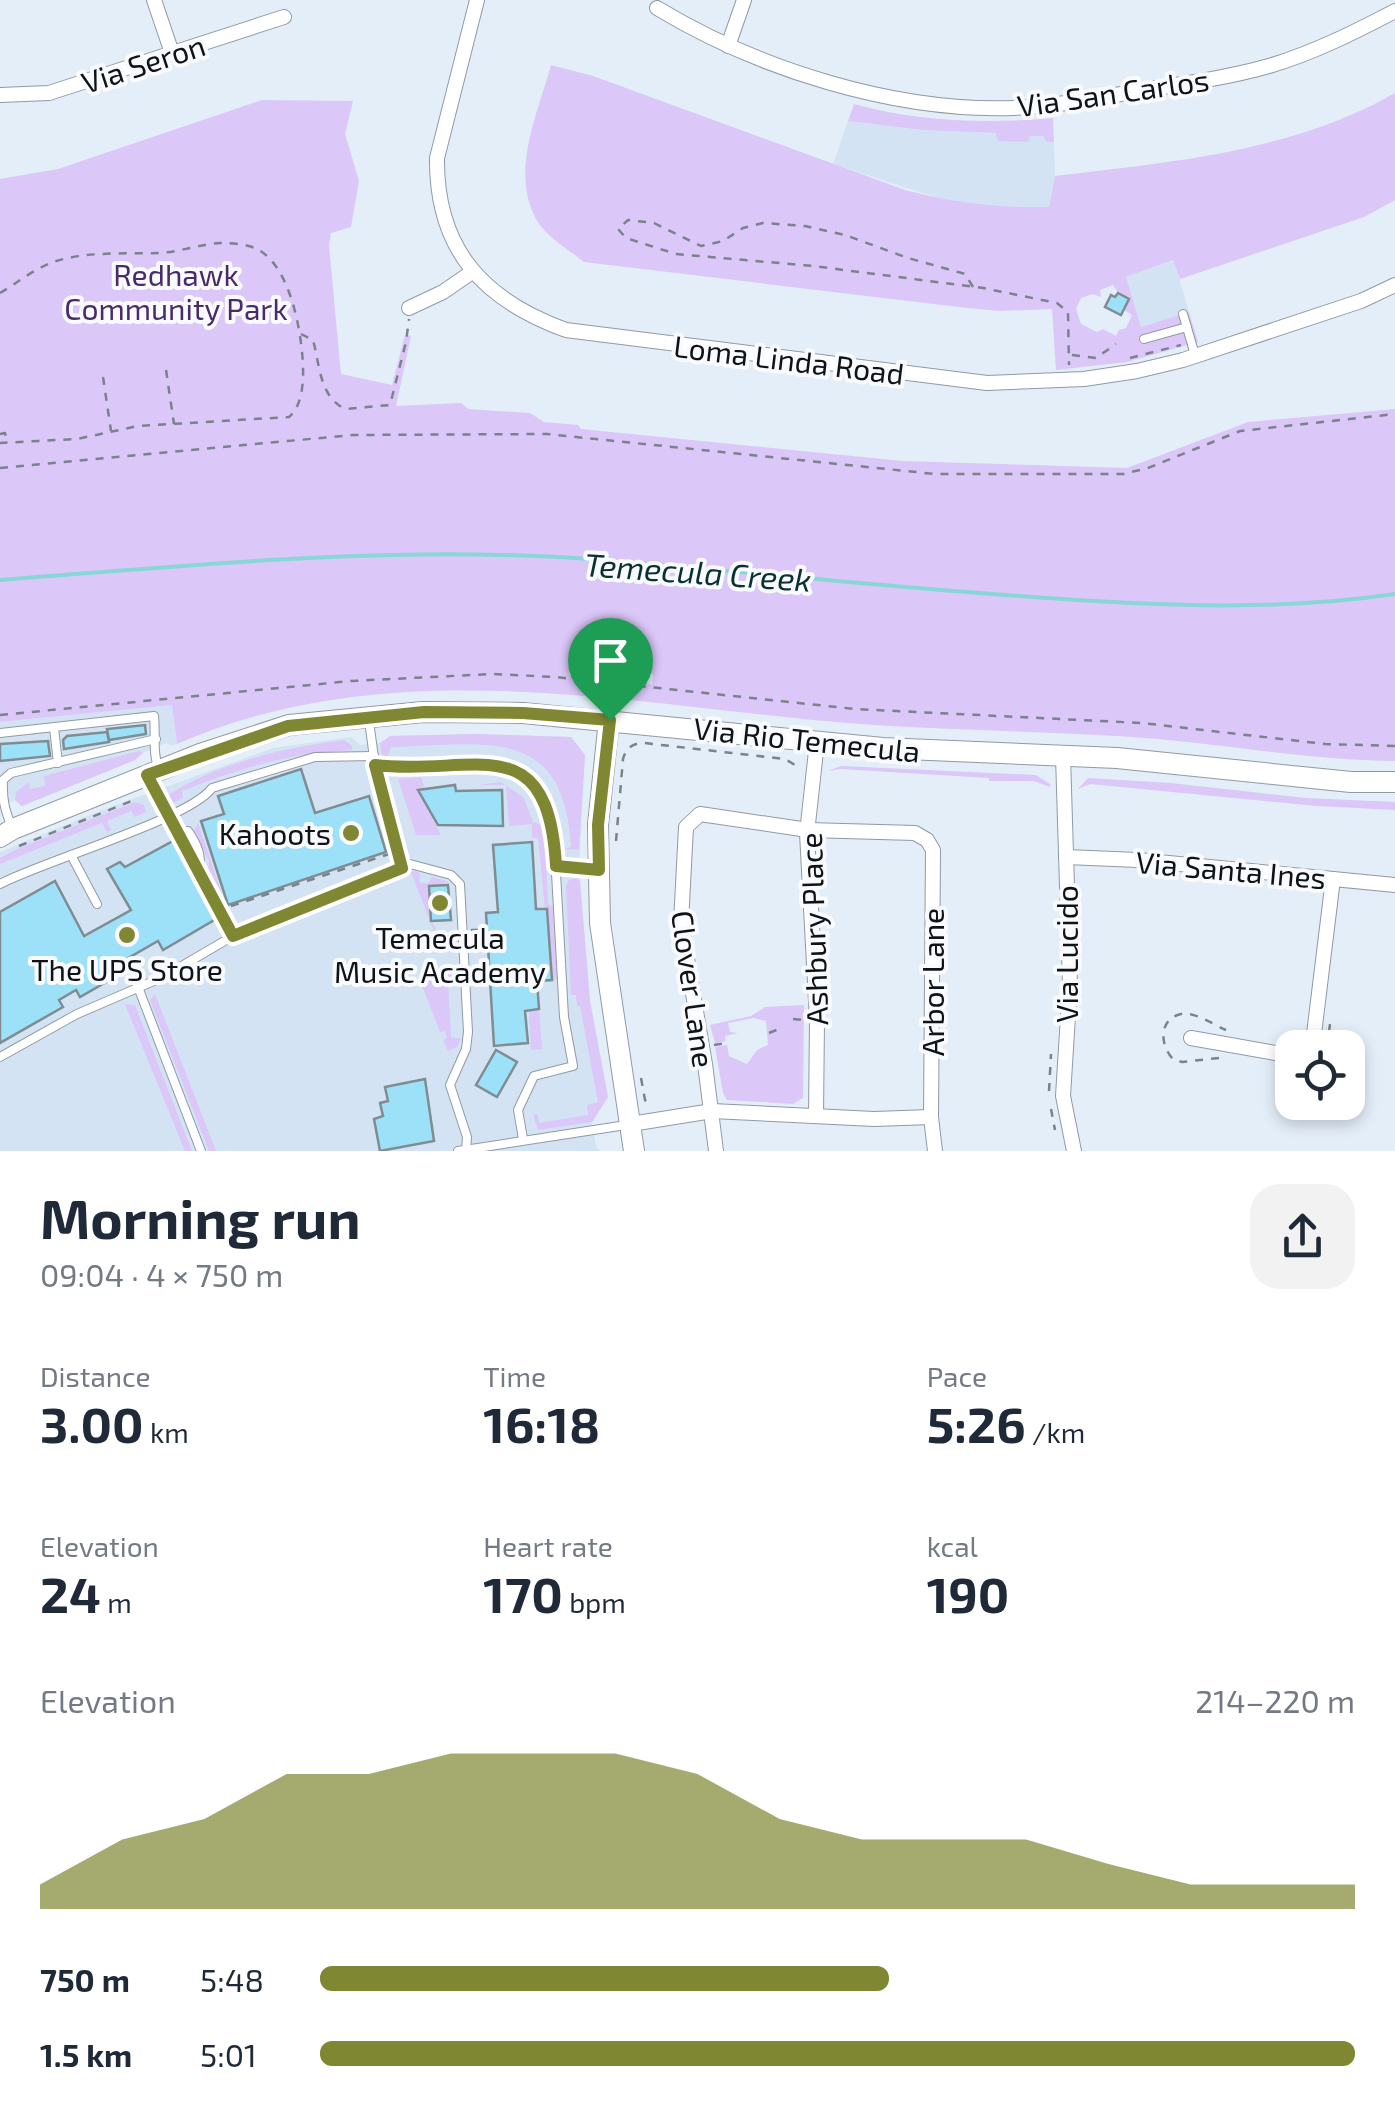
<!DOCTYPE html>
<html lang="en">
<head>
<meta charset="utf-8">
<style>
	body { margin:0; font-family:"Exo 2",sans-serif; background:#f2f2f3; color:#1f2937; height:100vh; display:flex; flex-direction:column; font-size:38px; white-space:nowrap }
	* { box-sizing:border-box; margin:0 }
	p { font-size:32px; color:#747a83 }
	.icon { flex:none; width:55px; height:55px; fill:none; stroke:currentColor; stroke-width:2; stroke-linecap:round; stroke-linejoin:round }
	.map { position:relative; height:1151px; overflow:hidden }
	.sheet { display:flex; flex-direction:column; background:#fff; flex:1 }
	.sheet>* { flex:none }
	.fabs { position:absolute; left:1275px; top:1030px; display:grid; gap:20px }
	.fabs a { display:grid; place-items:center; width:90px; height:90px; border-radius:20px; background:#fff; box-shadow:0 5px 15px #0003; font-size:50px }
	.pin { position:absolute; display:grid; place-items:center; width:85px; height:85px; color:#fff; margin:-102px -42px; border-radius:50% 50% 50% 0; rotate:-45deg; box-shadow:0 0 10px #0007 }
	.pin .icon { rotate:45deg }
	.round { display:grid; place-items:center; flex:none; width:105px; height:105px; border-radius:30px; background:#f2f2f3 }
	.overview { display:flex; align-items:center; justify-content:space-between; height:170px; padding:0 40px }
	h1 { font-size:55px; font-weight:700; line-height:75px }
	.stats { display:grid; grid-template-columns:repeat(3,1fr); gap:15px; height:170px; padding:10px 40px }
	.stats div { display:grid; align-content:center }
	.stats b { font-size:50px; font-weight:700 }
	.stats small { font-size:28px; font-weight:400 }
	.stats p { font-size:28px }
	.chart { height:280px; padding:20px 40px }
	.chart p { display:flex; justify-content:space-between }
	.chart svg { width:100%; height:180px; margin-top:10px; fill:#7f8733; opacity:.7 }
	ul { padding:0 40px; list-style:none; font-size:32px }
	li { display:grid; grid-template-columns:160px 120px 1fr; align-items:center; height:75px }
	li i { height:25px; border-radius:12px; background:#7f8733 }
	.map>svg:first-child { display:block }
	.built { fill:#d3e3f4 }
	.green { fill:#dbc7f8; fill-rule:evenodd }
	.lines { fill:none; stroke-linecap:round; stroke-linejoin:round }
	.stream { stroke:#89d6d6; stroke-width:4 }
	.building { fill:#9de1f9; stroke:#7f8d92; stroke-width:2.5 }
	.lane-casing { stroke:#909aa4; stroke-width:10 }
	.street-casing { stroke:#909aa4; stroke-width:16 }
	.secondary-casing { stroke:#909aa4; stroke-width:22 }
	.path { stroke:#7b8289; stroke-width:2.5; stroke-dasharray:8 8; stroke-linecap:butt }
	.lane { stroke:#fff; stroke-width:8 }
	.street { stroke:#fff; stroke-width:14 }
	.secondary { stroke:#fff; stroke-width:20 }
	.route-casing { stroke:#fff; stroke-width:20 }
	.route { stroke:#7f8733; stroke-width:12 }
	.poi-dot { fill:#7f8733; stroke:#f8fafd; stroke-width:4 }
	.labels { text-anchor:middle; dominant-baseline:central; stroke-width:8; stroke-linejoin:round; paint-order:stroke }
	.street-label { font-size:30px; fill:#0f1316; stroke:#f8fafd }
	.park-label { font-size:30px; fill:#492b69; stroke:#f8fafd }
	.poi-label { font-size:30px; fill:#0f1316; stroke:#f8fafd }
	.water-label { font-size:32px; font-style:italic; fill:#0a3131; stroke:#f8fafd }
</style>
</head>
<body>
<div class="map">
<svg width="1395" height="1151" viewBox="0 0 1395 1151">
	<rect width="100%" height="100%" fill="#e4eef9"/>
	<g class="built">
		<path d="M 848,121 L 922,130 L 996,133 L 1014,141 L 1027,142 L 1030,136 L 1045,135 L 1046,142 L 1054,142 L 1055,176 L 1049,207 L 1008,208 L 947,201 L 833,164 Z"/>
		<path d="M 1174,260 L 1189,312 L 1141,327 L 1126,277 Z"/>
		<path d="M 172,705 L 177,744 L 171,746 L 167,743 L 138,755 L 135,760 L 22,806 L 15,800 L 0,807 L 0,722 Z"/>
		<path d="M 475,734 L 571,737 L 585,755 L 579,868 L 590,1001 L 608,1097 L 592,1123 L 596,1147 L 601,1151 L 0,1151 L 0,852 L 105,809 L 273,748 L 351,737 L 360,745 L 384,742 L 390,736 Z"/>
	</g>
	<g class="green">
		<path d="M 551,65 L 593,76 L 905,190 C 953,203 999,208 1049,207 L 1055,176 C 1171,162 1292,152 1395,93 L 1395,200 L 1364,217 L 1180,279 L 1173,260 L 1126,277 L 1141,327 L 1189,312 L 1198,342 L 1127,362 L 1056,370 L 1052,309 L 1000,311 L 967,308 L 584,262 C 569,250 545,236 536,219 C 510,171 538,113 551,65 ZM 1113,285 L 1119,294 L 1129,299 L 1124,310 L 1132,315 L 1126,328 L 1119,330 L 1116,336 L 1103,329 L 1097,332 L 1081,324 L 1076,309 L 1081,298 L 1093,294 L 1101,297 L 1100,290 Z"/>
		<path d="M 262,100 L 353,101 L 345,134 L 359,181 L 351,227 L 331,233 L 329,245 L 341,374 L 392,385 L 405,335 L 411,336 L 396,406 L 461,403 L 468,409 L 530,413 L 544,422 L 578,425 L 581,429 L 903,461 L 1127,468 L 1248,422 L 1395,409 L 1395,761 C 1301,760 1209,741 1116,736 C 1015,730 914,730 813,720 C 600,699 381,655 177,744 L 172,705 L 0,722 L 0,179 L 58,169 ZM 572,659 L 649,669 L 653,676 L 652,684 L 569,675 Z"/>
		<path d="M 854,104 C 918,122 986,124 1053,118 L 1054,142 L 1046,142 L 1044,136 L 1030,136 L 1028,142 L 998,141 L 996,133 L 922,130 L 848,121 Z"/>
		<path d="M 475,734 L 571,737 L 585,755 L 579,850 L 564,849 L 571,847 C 564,723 485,745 391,747 L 387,758 L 382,756 L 380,743 L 390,736 Z"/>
		<path d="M 344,740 L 352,746 L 352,750 C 290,753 239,768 182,791 L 183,798 L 171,804 L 168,795 C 218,763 283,748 344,740 Z"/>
		<path d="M 139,751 L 143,753 L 135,760 L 22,806 L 15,800 L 16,792 L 29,782 L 30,789 L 45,786 L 44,776 Z"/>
		<path d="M 841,766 L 1036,775 L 1050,784 L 1050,787 L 1034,781 L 989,781 L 989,778 L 840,769 L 828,771 Z"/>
		<path d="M 421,777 L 425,789 L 418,791 L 441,835 L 416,835 L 398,779 Z"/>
		<path d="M 1088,778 L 1171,783 L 1306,798 L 1395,802 L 1395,810 L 1316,806 L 1090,784 L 1078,789 Z"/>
		<path d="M 501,782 L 524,798 L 533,822 L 544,826 L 548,904 L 553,907 L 557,979 L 552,980 L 538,838 L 532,838 L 532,824 L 509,826 L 506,785 L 478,785 Z"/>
		<path d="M 135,802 L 144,805 L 146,812 L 135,817 L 131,811 L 107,821 L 111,830 L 107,832 L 102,823 L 0,864 L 0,858 L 17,849 Z"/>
		<path d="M 198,823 L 224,900 L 217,904 L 207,880 L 209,861 L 194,831 Z"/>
		<path d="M 415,871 L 420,873 L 419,882 L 428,884 L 432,877 L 449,882 L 429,887 L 431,921 L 437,931 L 434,931 L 412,875 L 411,872 Z"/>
		<path d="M 575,878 L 580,881 L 590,1001 L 608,1097 L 592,1122 L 538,1130 L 533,1114 L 538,1115 L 539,1123 L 588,1115 L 587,1105 L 598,1102 L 580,1006 L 577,1006 L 576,995 L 571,995 L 566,886 L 569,880 Z"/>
		<path d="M 436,967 L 457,974 L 456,980 L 448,981 L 451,1037 L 461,1039 L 457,1047 L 448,1051 L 443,1040 L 447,1038 L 445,1031 L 440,1032 L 422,986 Z"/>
		<path d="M 155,994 L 216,1151 L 209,1151 L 152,1005 L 150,1000 Z"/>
		<path d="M 125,1004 L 135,1005 L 192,1151 L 185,1151 Z"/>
		<path d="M 804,1005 L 803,1098 L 793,1104 L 727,1100 L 723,1093 L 715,1047 L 727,1045 L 729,1056 L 747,1064 L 757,1050 L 768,1045 L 766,1021 L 754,1018 L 728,1023 L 730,1032 L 738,1033 L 725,1036 L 726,1041 L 715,1043 L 710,1025 L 751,1016 L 765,1007 Z"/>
		<path d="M 539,1009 L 542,1049 L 531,1050 L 529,1010 Z"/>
	</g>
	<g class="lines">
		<path class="stream" d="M 0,580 C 195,565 393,545 589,559 C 742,571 895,588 1048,598 C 1165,606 1278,611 1395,594"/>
	</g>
	<g class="building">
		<path d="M 1118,293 L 1129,299 L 1121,315 L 1105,307 L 1111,295 L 1115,297 Z"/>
		<path d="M 145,725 L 146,734 L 109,740 L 107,729 Z"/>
		<path d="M 107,732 L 109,742 L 64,749 L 63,740 L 67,736 Z"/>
		<path d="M 48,741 L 50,756 L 0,761 L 0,744 Z"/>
		<path d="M 301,769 L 315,813 L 369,796 L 386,852 L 228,905 L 201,821 L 224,814 L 218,796 Z"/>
		<path d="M 455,785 L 456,791 L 502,790 L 503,826 L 438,825 L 418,790 Z"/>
		<path d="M 173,841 L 216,919 L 163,950 L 158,941 L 104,972 L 108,981 L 80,997 L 76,990 L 59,1000 L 63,1007 L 0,1043 L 0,912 L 55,881 L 84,936 L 131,910 L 107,869 L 120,862 L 125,867 Z"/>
		<path d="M 532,842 L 536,909 L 547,909 L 552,980 L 537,981 L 539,1009 L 525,1011 L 528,1043 L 494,1046 L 486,913 L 498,912 L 493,845 Z"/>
		<path d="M 448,885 L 451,920 L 431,921 L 429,886 Z"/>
		<path d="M 496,1050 L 517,1062 L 497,1097 L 476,1085 Z"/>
		<path d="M 425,1079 L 434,1141 L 380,1151 L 374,1119 L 383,1116 L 380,1103 L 388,1101 L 385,1087 Z"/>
	</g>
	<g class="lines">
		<defs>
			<g id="lane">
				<path d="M 1183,314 L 1195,355"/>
				<path d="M 1144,339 L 1187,327"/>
				<path d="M 369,721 L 375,765 L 402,868"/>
				<path d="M 54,728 L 58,763"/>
				<path d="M 0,733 L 154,716 C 156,736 152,751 159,770"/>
				<path d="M 375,765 L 494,765 L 515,770 L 536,784 L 548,805 L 554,837 L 564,1017 L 573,1066 L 534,1076 L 518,1110 L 523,1139"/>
				<path d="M 149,779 L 233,936"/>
				<path d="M 13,829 C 5,812 2,799 3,780 L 11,773 L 156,739"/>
				<path d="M 179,833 L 188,831 C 198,846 202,855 199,873"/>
				<path d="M 71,855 L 97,904"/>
				<path d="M 556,866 L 597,870"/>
				<path d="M 0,884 C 43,861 190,819 212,788 L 315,757 L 374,756"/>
				<path d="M 138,987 L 201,1151"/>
				<path d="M 0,1057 L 77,1014 L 163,977 L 233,936 L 410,864 L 451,875 L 460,884 L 468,1032 L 466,1049 L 450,1085 L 467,1137 L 466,1151"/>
				<path d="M 458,1151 L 626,1125"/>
			</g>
			<g id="street">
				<path d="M 154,0 L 172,53"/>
				<path d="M 477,0 L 437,158 C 436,249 483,300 566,330 L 987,383 L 1084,379 L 1137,371 L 1183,360 L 1361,301 L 1395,285"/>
				<path d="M 657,8 C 758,69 894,112 1013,108 C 1059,106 1104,97 1149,89 C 1189,83 1230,77 1269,66 C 1313,53 1355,32 1395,11"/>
				<path d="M 728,46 L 744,0"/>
				<path d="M 0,95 L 49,93 L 284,17"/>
				<path d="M 409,308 L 443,292 L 472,272"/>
				<path d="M 1063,756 L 1070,984 L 1063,1096 L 1074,1151"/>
				<path d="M 1066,857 L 1138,860 L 1395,885"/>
				<path d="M 1191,1038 L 1281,1054 L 1292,1053"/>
				<path d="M 1304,1048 L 1314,1034 L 1333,879"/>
				<path d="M 816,1116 L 817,1020 L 807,833 L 817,742"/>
				<path d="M 631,1124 L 712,1111 L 874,1119 L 931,1117"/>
				<path d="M 716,1151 L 705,1064 L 681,923 L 686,827 L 700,814 L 808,830 L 915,833 L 927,840 L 933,850 L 931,1117 L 935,1151"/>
			</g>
			<g id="secondary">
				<path d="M 609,720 L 598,825 L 600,923 L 634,1151"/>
				<path d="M 0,837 L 13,829 L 200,754 L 289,725 L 423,712 L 523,713 L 883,748 L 1117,758 L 1351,782 L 1395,782"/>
			</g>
		</defs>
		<use href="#lane" class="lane-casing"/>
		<use href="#street" class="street-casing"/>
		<use href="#secondary" class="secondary-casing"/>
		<g class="path">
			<path d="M 973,287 L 965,274 L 908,258 L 845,235 L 805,226 L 763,223 L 743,228 L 723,241 L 701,246 L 654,223 L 628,220 L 618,229 L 626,238 L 676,254 L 813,266 L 983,288 L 1057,303 L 1068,312 L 1069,365"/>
			<path d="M 0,293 C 17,283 34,269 53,262 C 86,251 125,254 159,253 C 180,252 200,244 220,243 C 232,243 247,244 257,249 C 288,265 299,321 302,352 C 304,371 305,404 289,417 L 138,426 L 77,439 L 0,443"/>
			<path d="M 301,334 L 313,340 C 320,365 319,396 345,409 L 390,405 L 406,342 L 409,319"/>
			<path d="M 1072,355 L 1096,358 L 1116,344"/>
			<path d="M 1130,358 L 1181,345"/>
			<path d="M 166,370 L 174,424"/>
			<path d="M 103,377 L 111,431"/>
			<path d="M 0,434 L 5,433 L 7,442"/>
			<path d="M 0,468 L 352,435 L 547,434 L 935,474 L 1123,474 L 1148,468 L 1240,431 L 1395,414"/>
			<path d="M 0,715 L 351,681 L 492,674 L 555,677 L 855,709 L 1142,723 L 1325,744 L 1395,746"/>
			<path d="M 616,841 L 623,759 C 626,748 633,743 644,743 L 785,759 L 800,768"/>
			<path d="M 19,846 L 134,800"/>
			<path d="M 231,906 L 389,854"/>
			<path d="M 471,930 L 485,930"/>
			<path d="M 793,1019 L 804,1020"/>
			<path d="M 769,1033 L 779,1029"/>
			<path d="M 1283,1039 L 1298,1033"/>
			<path d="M 714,1045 L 726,1043"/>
			<path d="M 1327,1048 L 1330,1024"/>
			<path d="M 1219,1058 L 1182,1062 L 1173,1059 C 1160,1046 1158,1019 1181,1014 C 1194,1011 1214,1025 1226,1030"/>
			<path d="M 1275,1068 L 1292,1072"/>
			<path d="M 641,1078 L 645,1100 L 650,1107"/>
			<path d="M 1049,1091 L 1051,1054"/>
			<path d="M 1051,1109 L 1055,1130"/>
		</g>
		<use href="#lane" class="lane"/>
		<use href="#street" class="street"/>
		<use href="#secondary" class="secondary"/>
	</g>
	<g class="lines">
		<defs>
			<path id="route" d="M 424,712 L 523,713 L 610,720 L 598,825 L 599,870 L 556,866 C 548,723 473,777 375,765 L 402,868 L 233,936 L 147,775 L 288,726 Z"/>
		</defs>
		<use href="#route" class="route-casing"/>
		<use href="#route" class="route"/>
	</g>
	<g class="poi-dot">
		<circle cx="351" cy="833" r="10"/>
		<circle cx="440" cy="903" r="10"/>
		<circle cx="127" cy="935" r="10"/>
	</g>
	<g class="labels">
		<g class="street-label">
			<text transform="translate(143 63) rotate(-18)">Via Seron</text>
			<text transform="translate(1113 92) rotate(-8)">Via San Carlos</text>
			<text transform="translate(789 359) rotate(7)">Loma Linda Road</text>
			<text transform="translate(807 739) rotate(6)">Via Rio Temecula</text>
			<text transform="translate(1231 869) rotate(5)">Via Santa Ines</text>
			<text transform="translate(813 929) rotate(-92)">Ashbury Place</text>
			<text transform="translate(1066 954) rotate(-90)">Via Lucido</text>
			<text transform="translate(932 982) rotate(-90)">Arbor Lane</text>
			<text transform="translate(694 989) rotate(82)">Clover Lane</text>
		</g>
		<g class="park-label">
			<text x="176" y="274">Redhawk<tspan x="176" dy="34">Community Park</tspan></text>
		</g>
		<g class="poi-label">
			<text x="331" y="833" text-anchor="end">Kahoots</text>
			<text x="440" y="937">Temecula<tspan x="440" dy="34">Music Academy</tspan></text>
			<text x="127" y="969">The UPS Store</text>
		</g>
		<g class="water-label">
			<text transform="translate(698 571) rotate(4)">Temecula Creek</text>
		</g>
	</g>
</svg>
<div class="fabs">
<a><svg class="icon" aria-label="locate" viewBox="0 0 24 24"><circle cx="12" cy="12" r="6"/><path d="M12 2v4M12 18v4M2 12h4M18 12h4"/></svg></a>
</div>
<div class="pin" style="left:610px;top:720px;background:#1e9e55"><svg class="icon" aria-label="arrive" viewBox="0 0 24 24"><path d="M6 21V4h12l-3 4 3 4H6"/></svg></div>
</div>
<section class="sheet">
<div class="overview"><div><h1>Morning run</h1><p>09:04 · 4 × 750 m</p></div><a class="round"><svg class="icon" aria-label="share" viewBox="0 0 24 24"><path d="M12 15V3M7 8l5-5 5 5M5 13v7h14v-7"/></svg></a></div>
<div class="stats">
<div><p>Distance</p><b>3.00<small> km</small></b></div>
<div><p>Time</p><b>16:18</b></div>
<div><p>Pace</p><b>5:26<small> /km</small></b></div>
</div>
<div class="stats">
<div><p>Elevation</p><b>24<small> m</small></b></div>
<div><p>Heart rate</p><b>170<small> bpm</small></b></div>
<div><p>kcal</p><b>190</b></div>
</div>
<div class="chart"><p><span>Elevation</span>214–220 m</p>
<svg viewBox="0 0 160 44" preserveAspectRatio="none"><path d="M0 44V38L10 27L20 22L30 11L40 11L50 6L60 6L70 6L80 11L90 22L100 27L110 27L120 27L130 33L140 38L150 38L160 38V44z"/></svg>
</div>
<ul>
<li><b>750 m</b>5:48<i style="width:55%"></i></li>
<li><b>1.5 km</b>5:01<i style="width:100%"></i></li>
</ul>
</section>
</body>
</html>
